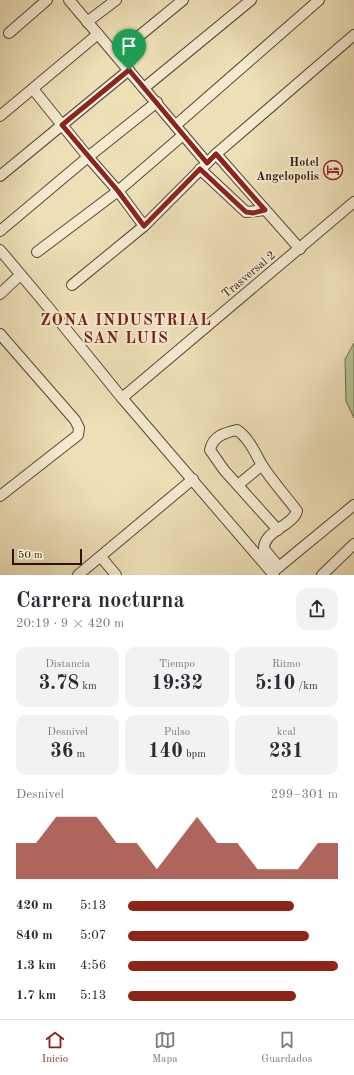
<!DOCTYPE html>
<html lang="es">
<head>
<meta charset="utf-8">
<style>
	body { margin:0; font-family:"Old Standard TT",serif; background:#f2f2f3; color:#2b2b33; height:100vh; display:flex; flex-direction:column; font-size:15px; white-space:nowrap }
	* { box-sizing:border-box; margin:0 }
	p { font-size:13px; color:#7c7c81 }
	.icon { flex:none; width:22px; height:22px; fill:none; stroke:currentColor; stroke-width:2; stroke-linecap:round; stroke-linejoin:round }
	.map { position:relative; height:575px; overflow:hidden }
	.sheet { display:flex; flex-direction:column; background:#fff; flex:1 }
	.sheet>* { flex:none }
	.scale { position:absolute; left:12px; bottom:10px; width:70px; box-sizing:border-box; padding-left:4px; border:2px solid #2c1408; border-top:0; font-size:11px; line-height:14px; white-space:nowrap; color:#2c1408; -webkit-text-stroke:3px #f3ead0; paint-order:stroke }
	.pin { position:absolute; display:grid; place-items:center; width:34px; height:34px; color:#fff; margin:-41px -17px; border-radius:50% 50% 50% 0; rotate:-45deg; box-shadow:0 0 4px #0007 }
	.pin .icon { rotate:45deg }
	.round { display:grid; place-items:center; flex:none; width:42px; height:42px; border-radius:12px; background:#f2f2f3 }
	.summary { display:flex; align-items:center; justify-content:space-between; height:68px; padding:0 16px }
	h1 { font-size:22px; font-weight:800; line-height:30px }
	.metrics { display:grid; grid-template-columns:repeat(3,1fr); gap:6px; height:68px; padding:4px 16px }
	.metrics div { display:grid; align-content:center; border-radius:10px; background:#f2f2f3; text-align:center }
	.metrics b { font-size:20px; font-weight:800 }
	.metrics small { font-size:11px; font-weight:400 }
	.metrics p { font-size:11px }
	.chart { height:112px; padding:8px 16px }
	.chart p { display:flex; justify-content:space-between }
	.chart svg { width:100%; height:72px; margin-top:4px; fill:#8f2418; opacity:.7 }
	ul { padding:0 16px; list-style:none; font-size:13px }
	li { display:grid; grid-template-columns:64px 48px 1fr; align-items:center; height:30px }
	li i { height:10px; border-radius:5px; background:#8f2418 }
	.tabs { display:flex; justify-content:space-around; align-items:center; height:56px; border-top:1px solid #e1e1e2; background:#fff; font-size:11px; color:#7c7c81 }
	.tabs a { display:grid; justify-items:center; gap:2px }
	.tabs .current { color:#8f2418 }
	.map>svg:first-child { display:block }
	.green { fill:#b5c290; stroke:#706b4c }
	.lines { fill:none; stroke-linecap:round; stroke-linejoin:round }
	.minor-casing { stroke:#5c4734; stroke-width:12 }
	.minor { stroke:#f3ead0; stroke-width:10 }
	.route-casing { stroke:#fff; stroke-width:8 }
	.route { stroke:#8f2418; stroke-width:5 }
	.labels { text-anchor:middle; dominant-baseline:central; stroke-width:4; stroke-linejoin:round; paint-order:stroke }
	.poi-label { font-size:12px; font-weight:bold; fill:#2c1408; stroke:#f3ead0; text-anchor:end }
	.street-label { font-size:12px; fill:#2c1408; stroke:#f3ead0 }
	.district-label { font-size:16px; font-weight:bold; letter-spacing:1px; fill:#7a1f14; stroke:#f3ead0 }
</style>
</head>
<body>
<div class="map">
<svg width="354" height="575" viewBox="0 0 354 575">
	<rect width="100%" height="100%" fill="#eddfb6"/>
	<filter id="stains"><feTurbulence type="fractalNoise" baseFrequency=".005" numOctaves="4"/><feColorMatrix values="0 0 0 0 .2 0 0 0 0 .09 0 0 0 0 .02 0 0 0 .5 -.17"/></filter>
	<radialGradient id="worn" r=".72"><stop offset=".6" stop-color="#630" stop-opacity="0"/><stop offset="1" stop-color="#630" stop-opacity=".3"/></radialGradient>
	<path class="green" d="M 354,343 L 354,418 L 346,401 L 345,359 Z"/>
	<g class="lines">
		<defs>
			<g id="minor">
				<path d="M 69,0 L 207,163"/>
				<path d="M 87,22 L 116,0"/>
				<path d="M 9,33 L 47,0"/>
				<path d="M 116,55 L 183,0"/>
				<path d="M 144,88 L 251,0"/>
				<path d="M 33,89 L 62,125 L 129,70"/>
				<path d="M 157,102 L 88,157 L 118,191 L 183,135"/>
				<path d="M 0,116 L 98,34"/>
				<path d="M 176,125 L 319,0"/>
				<path d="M 216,154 L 354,35"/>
				<path d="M 200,169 L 246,212 L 265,210"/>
				<path d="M 0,176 L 62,125 L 88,157 L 0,231"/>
				<path d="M 0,250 L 48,307 L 122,398 L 274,575"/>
				<path d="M 37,252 L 118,191 L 144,226"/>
				<path d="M 72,285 L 144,226 L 216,154 L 300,249"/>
				<path d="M 0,294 L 20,275"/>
				<path d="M 0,334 L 75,420 L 79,428 L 78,435 L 0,496"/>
				<path d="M 122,398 L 354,202"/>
				<path d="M 238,485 L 262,465"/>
				<path d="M 278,530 L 224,470 L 210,450 C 213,436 224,433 237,430 C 249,438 255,453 262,465 C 272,481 286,496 297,511 C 293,526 263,531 264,549 L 279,567"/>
				<path d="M 101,557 L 116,575"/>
				<path d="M 274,571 L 354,505"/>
				<path d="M 78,575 L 193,479"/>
				<path d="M 322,575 L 354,544"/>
			</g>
		</defs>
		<use href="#minor" class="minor-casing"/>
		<use href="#minor" class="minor"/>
	</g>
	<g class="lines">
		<defs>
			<path id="route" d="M 129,70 L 207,163 L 216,154 L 265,210 L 253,213 L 246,212 L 200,169 L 144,226 L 118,191 L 62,125 Z"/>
		</defs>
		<use href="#route" class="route-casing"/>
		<use href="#route" class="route"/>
	</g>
	<defs>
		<symbol id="hotel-ring" viewBox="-11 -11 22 22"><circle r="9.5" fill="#f3ead0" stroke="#8f2418" stroke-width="1.5"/><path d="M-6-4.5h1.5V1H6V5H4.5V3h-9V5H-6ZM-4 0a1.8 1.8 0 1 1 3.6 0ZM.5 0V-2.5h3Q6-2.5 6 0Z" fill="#8f2418"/></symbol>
	</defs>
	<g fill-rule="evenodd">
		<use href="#hotel-ring" x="322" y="159" width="22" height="22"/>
	</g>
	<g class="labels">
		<g class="poi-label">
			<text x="319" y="163">Hotel<tspan x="319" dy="14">Angelopolis</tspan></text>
		</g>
		<g class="street-label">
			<text transform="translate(249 275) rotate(-40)">Trasversal 2</text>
		</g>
		<g class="district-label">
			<text x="126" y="321">ZONA INDUSTRIAL<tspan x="126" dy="18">SAN LUIS</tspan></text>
		</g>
	</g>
	<rect width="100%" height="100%" filter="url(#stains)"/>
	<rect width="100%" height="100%" fill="url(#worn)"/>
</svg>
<div class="scale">50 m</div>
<div class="pin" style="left:129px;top:70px;background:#1e9e55"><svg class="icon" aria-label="arrive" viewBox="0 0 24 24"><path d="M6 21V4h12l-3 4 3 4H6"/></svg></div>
</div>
<section class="sheet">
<div class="summary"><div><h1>Carrera nocturna</h1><p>20:19 · 9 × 420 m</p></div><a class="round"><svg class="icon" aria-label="share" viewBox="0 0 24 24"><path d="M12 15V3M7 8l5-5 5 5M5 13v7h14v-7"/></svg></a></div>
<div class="metrics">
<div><p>Distancia</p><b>3.78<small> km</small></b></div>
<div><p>Tiempo</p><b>19:32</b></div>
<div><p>Ritmo</p><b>5:10<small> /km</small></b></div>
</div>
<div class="metrics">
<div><p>Desnivel</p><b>36<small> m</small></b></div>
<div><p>Pulso</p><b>140<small> bpm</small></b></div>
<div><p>kcal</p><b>231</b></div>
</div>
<div class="chart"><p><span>Desnivel</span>299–301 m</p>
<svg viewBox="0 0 160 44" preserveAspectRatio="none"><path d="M0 44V22L10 22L20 6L30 6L40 6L50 22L60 22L70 38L80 22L90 6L100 22L110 22L120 38L130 38L140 38L150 22L160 22V44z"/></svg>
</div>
<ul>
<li><b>420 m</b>5:13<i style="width:79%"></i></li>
<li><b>840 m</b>5:07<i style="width:86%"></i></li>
<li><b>1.3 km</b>4:56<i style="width:100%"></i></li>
<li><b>1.7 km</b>5:13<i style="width:80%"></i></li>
</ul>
</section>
<nav class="tabs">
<a class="current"><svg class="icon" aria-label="home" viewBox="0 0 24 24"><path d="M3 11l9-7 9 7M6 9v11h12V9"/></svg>Inicio</a>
<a><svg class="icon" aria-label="map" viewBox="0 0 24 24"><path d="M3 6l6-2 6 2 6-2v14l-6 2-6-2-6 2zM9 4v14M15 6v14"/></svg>Mapa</a>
<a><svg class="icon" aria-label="saved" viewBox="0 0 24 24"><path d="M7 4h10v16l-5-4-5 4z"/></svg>Guardados</a>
</nav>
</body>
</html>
